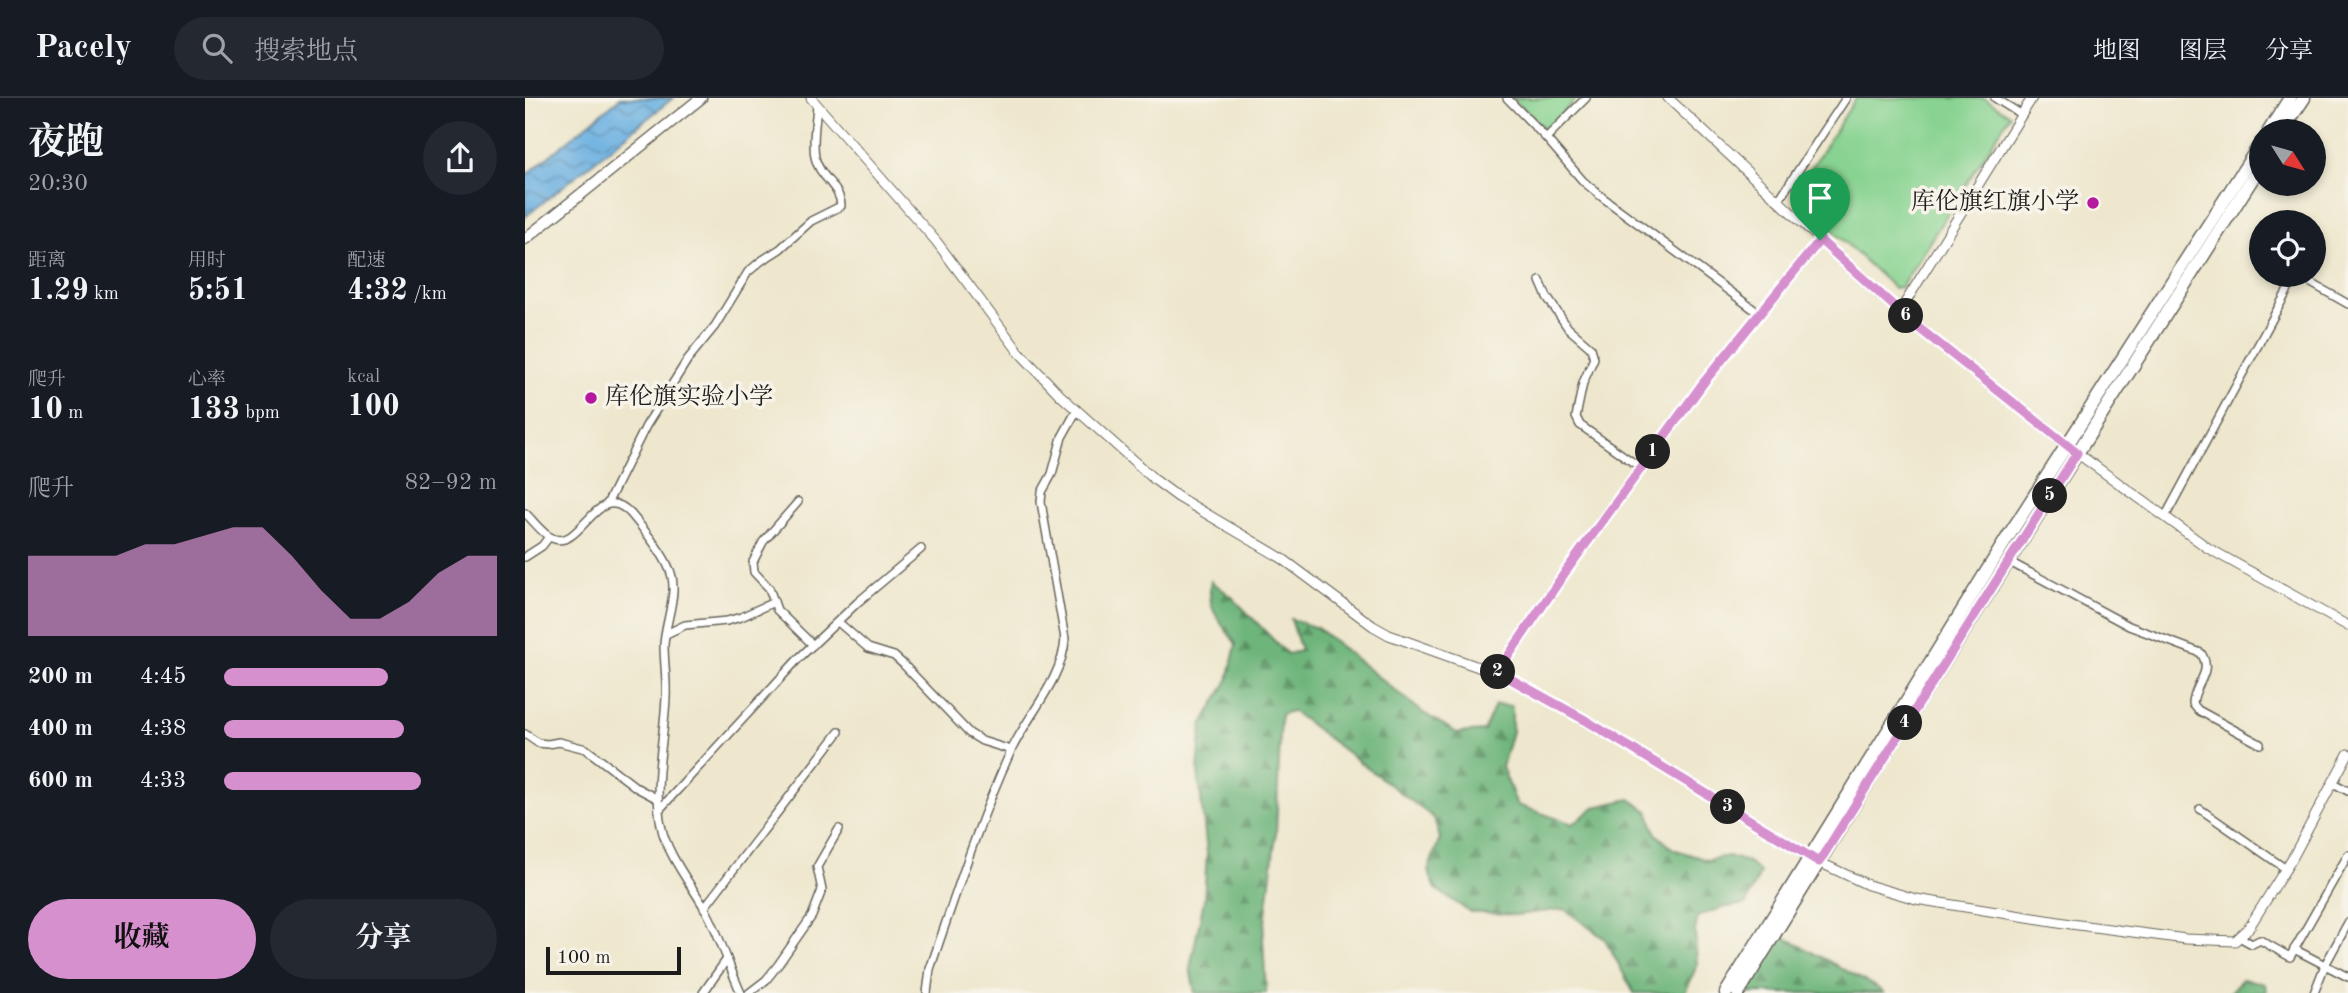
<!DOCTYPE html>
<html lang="zh">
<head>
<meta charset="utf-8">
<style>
	body { margin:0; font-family:"Old Standard TT","Noto Serif SC",serif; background:#242831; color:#f1f3f6; height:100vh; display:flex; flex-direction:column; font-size:26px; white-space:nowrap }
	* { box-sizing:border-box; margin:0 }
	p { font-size:23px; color:#9ea1a6 }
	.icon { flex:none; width:38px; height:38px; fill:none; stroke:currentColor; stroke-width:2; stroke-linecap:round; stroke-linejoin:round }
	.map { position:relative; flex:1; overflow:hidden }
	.details { display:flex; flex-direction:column; background:#171b24; width:525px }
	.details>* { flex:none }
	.needle { width:46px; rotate:127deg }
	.tools { position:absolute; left:1724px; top:21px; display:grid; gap:14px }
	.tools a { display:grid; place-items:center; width:77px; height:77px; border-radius:50%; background:#171b24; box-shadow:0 4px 10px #0003; font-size:35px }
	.scale { position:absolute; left:21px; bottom:18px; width:135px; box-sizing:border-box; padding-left:7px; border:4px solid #1c1c1c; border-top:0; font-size:19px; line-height:24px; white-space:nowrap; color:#1c1c1c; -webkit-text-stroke:5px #f7f3e8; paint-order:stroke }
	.pin { position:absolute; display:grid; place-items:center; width:60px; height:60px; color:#fff; margin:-72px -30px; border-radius:50% 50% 50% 0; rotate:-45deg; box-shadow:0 0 7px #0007 }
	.pin .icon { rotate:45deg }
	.km { position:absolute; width:35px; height:35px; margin:-18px; border-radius:50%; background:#222; color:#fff; font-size:19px; line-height:35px; text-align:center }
	.round { display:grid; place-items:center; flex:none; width:74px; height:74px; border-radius:37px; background:#242831 }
	.summary { display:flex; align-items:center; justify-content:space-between; height:119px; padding:0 28px }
	h1 { font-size:38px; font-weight:700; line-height:52px }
	.figures { display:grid; grid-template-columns:repeat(3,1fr); gap:10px; height:119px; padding:7px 28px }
	.figures div { display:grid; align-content:center }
	.figures b { font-size:30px; font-weight:700 }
	.figures small { font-size:19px; font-weight:400 }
	.figures p { font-size:19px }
	.chart { height:196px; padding:14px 28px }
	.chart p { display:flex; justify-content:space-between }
	.chart svg { width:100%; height:126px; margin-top:7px; fill:#d690ce; opacity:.7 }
	.cta { display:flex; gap:14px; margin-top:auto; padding:14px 28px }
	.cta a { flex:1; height:80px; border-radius:42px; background:#d690ce; color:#111; font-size:28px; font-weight:700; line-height:80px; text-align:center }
	.cta a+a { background:#242831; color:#f1f3f6 }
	ul { padding:0 28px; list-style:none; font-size:23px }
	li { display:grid; grid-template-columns:112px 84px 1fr; align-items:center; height:52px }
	li i { height:18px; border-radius:9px; background:#d690ce }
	header { display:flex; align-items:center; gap:42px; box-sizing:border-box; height:98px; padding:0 35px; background:#171b24; border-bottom:2px solid #363941 }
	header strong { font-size:33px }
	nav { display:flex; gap:38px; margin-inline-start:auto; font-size:24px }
	.search { width:490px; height:63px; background:#242831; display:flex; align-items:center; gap:18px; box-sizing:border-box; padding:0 24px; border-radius:38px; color:#9ea1a6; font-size:26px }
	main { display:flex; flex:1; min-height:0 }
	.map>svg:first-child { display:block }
	.forest { fill:url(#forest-firs); stroke:#45684c; stroke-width:2 }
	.park { fill:#88d391; stroke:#527856; stroke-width:2 }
	.water { fill:url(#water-waves); stroke:#44667e; stroke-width:2 }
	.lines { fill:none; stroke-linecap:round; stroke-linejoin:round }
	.minor-casing { stroke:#66635a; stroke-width:10 }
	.tertiary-casing { stroke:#66635a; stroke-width:11 }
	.secondary-casing { stroke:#66635a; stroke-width:13 }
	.primary-casing { stroke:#66635a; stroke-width:15 }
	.minor { stroke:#fff; stroke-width:7 }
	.tertiary { stroke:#fff; stroke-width:9 }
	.secondary { stroke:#fff; stroke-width:10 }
	.primary { stroke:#fff; stroke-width:12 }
	.route-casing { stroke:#fff; stroke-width:14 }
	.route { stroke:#d690ce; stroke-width:9 }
	.poi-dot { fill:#b5179e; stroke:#f7f3e8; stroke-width:2.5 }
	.labels { text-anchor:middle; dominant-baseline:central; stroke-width:7; stroke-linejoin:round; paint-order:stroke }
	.poi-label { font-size:24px; fill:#1c1c1c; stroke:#f7f3e8; text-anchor:end }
</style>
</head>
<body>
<header>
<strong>Pacely</strong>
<div class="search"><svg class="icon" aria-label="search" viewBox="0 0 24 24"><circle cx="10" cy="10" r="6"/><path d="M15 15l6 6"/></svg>搜索地点</div>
<nav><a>地图</a><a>图层</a><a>分享</a></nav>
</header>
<main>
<section class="details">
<div class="summary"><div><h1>夜跑</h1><p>20:30</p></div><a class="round"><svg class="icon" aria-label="share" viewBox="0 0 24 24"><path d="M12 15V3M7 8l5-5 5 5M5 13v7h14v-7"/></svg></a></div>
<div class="figures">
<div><p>距离</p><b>1.29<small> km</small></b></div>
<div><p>用时</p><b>5:51</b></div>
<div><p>配速</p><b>4:32<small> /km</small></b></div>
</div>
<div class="figures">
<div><p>爬升</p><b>10<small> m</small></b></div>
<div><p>心率</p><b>133<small> bpm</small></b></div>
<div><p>kcal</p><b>100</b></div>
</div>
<div class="chart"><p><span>爬升</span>82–92 m</p>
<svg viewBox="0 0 160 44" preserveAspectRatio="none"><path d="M0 44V16L10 16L20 16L30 16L40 12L50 12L60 9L70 6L80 6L90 16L100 28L110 38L120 38L130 32L140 22L150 16L160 16V44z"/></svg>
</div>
<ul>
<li><b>200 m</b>4:45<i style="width:60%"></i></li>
<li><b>400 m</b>4:38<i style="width:66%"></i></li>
<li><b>600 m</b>4:33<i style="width:72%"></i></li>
</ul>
<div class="cta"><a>收藏</a><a>分享</a></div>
</section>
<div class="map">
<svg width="1823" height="895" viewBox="0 0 1823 895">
	<defs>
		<pattern id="forest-firs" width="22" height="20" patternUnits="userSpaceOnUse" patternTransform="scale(1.75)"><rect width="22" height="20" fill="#6eb57b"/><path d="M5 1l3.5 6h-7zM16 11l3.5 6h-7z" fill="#5a9264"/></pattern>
		<pattern id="water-waves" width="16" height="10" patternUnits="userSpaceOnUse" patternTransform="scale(1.75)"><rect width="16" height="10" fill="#6bb0e1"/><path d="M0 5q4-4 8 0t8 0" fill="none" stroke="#578eb6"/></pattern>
	</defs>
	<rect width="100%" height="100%" fill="#f7f3e8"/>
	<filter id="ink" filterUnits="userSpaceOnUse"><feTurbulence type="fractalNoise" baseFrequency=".0143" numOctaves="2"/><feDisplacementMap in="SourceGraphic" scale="14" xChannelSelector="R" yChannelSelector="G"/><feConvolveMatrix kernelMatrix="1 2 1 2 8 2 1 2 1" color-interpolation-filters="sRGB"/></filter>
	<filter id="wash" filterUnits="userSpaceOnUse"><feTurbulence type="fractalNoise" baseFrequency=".00686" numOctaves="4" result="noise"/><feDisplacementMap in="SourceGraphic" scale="28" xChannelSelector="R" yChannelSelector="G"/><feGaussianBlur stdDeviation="1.57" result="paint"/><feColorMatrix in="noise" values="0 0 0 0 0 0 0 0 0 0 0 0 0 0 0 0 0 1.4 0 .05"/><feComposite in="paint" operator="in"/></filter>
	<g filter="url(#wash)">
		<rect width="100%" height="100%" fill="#eee7cd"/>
		<g class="forest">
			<path d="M 686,483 L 707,499 L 762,556 L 776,553 L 766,521 L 792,530 L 897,614 L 932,635 L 959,633 L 970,607 L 987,608 L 987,633 L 977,669 L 992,707 L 1048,726 L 1070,709 L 1105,701 L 1123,713 L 1131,736 L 1148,751 L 1182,762 L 1203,758 L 1223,764 L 1235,775 L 1221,806 L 1196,810 L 1173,818 L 1170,833 L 1172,867 L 1160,895 L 1109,895 L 1080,841 L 1039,811 L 991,817 L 945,814 L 911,791 L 903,773 L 915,740 L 909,720 L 767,613 L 756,616 L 751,735 L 738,841 L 741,895 L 670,895 L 665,870 L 679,802 L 682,755 L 673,672 L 677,627 L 703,582 L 711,546 C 695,523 681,512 686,483 Z"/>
			<path d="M 1257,838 L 1351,889 L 1359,895 L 1223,895 Z"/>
			<path d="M 1717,881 L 1740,885 L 1741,895 L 1705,895 Z"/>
		</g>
		<g class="park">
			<path d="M 988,0 L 1052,0 L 1021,33 Z"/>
			<path d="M 1331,0 L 1459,0 L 1485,17 L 1376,189 L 1369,190 L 1269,97 Z"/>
		</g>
		<path class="water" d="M 95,0 L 148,0 L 0,119 L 0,78 Z"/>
	</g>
	<g filter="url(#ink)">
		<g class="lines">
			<defs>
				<g id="minor">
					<path d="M 982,0 L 1021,40 L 1061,0"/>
					<path d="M 1470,0 L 1497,17"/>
					<path d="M 1021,40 L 1058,83 L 1077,99 L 1235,216"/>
					<path d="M 1253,103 L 1321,0"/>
					<path d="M 1772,177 L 1823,206"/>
					<path d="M 1015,183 L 1022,199 L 1043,230 L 1066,250 L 1069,260 L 1058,285 L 1051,319 L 1055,327 L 1116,370"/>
					<path d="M 273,404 L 238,444 L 228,464 L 229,474 L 244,490 L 252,512 L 288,547"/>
					<path d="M 82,406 L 121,328 L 163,261 L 190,228 L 223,174 L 236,163 L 255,151 L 286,123 L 316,108 C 316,89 293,78 290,59 C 287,43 291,23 292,7"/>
					<path d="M 0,415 C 8,422 17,436 27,440 C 57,454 72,379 106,416 C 116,428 137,454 143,468 C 156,492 140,522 139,547 C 139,564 142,582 141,600 C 139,642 128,685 136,727 C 141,756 169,790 183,816 C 196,841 204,869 216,895"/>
					<path d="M 1640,419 L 1771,177"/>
					<path d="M 0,459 L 17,448 L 24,439"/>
					<path d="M 1483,463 L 1604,528 L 1676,555 C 1689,575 1669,585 1668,606 L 1673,612 L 1735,646"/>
					<path d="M 313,524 L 343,550 L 369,558 L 378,566 L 444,635 L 457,643 L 486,652"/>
					<path d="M 141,536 L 160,527 L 202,523 L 216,519 L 249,504"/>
					<path d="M 0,636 L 13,645 L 23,646 L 34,644 L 61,651 L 112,690 L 133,701"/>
					<path d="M 1808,685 L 1823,693"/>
					<path d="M 1675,711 L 1761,771"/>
					<path d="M 134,712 L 274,560 L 333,504 L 396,451"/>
					<path d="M 179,810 L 314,634"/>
					<path d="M 1716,840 L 1727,846 L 1735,842 L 1765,859 L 1823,757"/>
					<path d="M 1769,851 L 1823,879"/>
					<path d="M 178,895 L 202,861"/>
					<path d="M 224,895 L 241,882 L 253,867 L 287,818 L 297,792 L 292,769 L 314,731"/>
					<path d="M 402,895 L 405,871 C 430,799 453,725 485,655 C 501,619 538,581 540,541 L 516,404 L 517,394 L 527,376 L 537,339 L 552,312"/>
					<path d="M 1789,895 L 1800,867 L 1823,825"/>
				</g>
				<g id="tertiary">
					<path d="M 286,0 L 411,143 L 494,254 L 535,297 L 630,382 L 653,399 L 758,461 L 848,528 L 864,537 L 984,580 L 1060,622 L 1294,764 L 1343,787 L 1391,801 L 1546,826 L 1661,841 L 1710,843 L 1723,831 L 1768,759 L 1823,656"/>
					<path d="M 1143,0 L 1331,175 L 1390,227 L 1541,347 L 1683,450 L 1823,528"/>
					<path d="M 1375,213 L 1507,0"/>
					<path d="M 971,576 L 1039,476 L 1179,284 L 1295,142"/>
				</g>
				<path id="secondary" d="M 0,141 L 176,0"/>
				<g id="primary">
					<path d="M 1744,33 L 1765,0"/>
					<path d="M 1757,33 L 1779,0"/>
					<path d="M 1201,895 L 1486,434 L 1736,45"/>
					<path d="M 1213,895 L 1363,652 L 1736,67"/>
				</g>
			</defs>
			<use href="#minor" class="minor-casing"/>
			<use href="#tertiary" class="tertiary-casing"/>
			<use href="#secondary" class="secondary-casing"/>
			<use href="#primary" class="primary-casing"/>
			<use href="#minor" class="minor"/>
			<use href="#tertiary" class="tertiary"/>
			<use href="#secondary" class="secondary"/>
			<use href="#primary" class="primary"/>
		</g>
	</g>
	<g class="lines" filter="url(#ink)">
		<defs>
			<path id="route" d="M 1295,142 L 1390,227 L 1552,355 L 1294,764 L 1060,622 L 984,580 L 971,576 L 1041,473 L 1179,284 Z"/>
		</defs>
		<use href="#route" class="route-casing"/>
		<use href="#route" class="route"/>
	</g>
	<g class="poi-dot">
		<circle cx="1568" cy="105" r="7"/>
		<circle cx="66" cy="300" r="7"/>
	</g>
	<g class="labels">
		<g class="poi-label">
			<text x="1554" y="105">库伦旗红旗小学</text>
			<text x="80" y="300" text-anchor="start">库伦旗实验小学</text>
		</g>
	</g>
</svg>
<div class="tools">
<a><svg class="needle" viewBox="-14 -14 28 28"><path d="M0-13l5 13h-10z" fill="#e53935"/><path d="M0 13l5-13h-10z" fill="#9ea1a6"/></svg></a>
<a><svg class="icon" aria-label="locate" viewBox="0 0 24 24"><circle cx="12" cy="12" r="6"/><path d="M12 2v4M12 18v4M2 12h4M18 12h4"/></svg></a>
</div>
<div class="scale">100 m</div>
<div class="pin" style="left:1295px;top:142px;background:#1e9e55"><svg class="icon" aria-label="arrive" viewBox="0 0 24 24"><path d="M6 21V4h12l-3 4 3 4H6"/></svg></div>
<b class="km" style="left:1128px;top:354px">1</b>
<b class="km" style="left:973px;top:574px">2</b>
<b class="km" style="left:1203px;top:709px">3</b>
<b class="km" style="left:1380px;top:625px">4</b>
<b class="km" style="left:1525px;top:398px">5</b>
<b class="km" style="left:1381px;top:218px">6</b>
</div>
</main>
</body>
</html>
